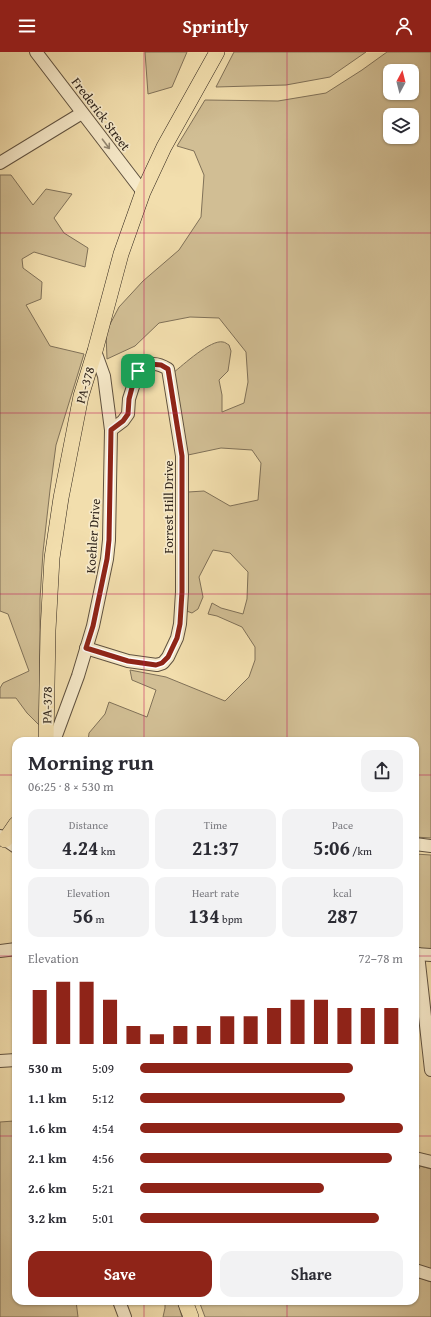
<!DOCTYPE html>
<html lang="en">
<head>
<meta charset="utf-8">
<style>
	body { margin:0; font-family:"Gentium Book Plus",serif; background:#f2f2f3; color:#2b2b33; height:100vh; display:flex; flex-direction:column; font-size:15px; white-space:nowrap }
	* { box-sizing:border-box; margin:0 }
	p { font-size:13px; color:#7c7c81 }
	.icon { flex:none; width:22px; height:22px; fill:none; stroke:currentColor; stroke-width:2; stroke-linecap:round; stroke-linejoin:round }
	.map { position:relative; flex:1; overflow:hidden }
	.drawer { position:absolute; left:12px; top:685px; width:407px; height:568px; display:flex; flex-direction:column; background:#fff; border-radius:12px; box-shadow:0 1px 3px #0004 }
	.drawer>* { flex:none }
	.needle { width:26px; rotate:7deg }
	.controls { position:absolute; left:383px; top:12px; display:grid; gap:8px }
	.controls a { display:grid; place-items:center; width:36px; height:36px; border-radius:8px; background:#fff; box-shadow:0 1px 3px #0004; font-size:20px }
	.pin { position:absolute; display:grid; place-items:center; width:34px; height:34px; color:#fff; margin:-17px; border-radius:8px; box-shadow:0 2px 6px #0006 }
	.round { display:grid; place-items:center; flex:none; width:42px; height:42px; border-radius:12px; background:#f2f2f3 }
	.overview { display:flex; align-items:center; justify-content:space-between; height:68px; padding:0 16px }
	h1 { font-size:22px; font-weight:800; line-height:30px }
	.figures { display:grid; grid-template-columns:repeat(3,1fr); gap:6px; height:68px; padding:4px 16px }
	.figures div { display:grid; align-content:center; border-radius:10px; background:#f2f2f3; text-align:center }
	.figures b { font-size:20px; font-weight:800 }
	.figures small { font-size:11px; font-weight:400 }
	.figures p { font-size:11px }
	.chart { height:112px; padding:8px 16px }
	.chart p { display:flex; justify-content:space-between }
	.chart svg { width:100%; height:72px; margin-top:4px; stroke:#8f2418; stroke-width:6 }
	.primary-button { display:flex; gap:8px; margin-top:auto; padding:8px 16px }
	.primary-button a { flex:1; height:46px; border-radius:12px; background:#8f2418; color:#fff; font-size:16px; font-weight:800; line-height:46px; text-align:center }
	.primary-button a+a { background:#f2f2f3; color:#2b2b33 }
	ul { padding:0 16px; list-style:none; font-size:13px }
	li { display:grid; grid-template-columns:64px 48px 1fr; align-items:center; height:30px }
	li i { height:10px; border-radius:5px; background:#8f2418 }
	header { display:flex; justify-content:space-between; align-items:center; height:52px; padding:0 16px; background:#8f2418; color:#fff; font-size:18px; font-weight:800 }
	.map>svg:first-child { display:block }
	.green { fill:#d1be94; stroke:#807158; fill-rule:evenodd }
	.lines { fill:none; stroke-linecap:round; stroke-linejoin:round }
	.minor-casing { stroke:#605240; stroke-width:14 }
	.major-casing { stroke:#2f241b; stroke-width:16 }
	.minor { stroke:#f7eaca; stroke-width:12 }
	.major { stroke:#f2dead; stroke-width:15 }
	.oneway { stroke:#938772 }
	.route-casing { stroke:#fff; stroke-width:8 }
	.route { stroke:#8f2418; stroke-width:5 }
	.grid { fill:none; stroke:#c2185b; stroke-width:1; stroke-opacity:0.55 }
	.labels { text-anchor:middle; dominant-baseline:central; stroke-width:3.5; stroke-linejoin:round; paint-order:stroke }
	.street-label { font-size:13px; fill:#2f241b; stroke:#f7eaca }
</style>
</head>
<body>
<header><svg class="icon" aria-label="menu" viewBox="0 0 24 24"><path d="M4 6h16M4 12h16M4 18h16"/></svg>Sprintly<svg class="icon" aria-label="person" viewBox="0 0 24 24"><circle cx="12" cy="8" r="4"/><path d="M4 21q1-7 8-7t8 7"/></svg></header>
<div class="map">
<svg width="431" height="1265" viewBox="0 0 431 1265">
	<rect width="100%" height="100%" fill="#f2dead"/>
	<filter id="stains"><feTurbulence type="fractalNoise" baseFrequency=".005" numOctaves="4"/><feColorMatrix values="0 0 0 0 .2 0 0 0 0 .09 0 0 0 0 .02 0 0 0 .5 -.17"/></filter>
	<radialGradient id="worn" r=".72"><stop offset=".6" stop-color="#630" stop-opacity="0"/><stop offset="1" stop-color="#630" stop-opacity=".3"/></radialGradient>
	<g class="green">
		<path d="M 145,0 L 187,0 L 172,35 L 148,42 Z"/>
		<path d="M 234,0 L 366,0 L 330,25 L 286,33 L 216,35 Z"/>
		<path d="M 387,0 L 431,0 L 431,786 L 415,785 L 415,689 L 88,689 L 89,681 L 105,662 L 109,650 L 147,665 L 156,638 L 132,628 L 130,618 L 166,625 L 225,649 L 249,625 L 255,608 L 255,595 L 242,575 L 217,564 L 208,562 L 212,551 L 221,556 L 243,562 L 247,547 L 248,520 L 230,501 L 213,498 L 199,525 L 203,545 L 198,557 L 192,561 L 184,558 L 188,440 L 204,439 L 230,454 L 258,448 L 261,411 L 252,398 L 221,396 L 188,403 L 173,321 C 183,313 211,287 223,290 C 225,290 227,292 229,293 L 231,299 L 228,319 L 219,328 L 222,343 L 222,360 L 244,351 L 248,330 L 246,300 L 219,266 L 190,265 L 159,271 L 135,294 L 107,307 L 106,280 L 119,255 L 143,229 L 179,198 L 201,165 L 204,123 L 194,99 L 177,94 L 205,48 L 278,49 L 326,41 L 362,18 ZM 390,19 L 412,19 L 412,41 L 390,41 ZM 390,63 L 412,63 L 412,85 L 390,85 Z"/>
		<path d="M 0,123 L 11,123 L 33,153 L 46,137 L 72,142 L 54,166 L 64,181 L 88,196 L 85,215 L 34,200 L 22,207 L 23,216 L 42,230 L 41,247 L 26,253 L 50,294 L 84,302 L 56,393 L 50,438 L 43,500 L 40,547 L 40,674 L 27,661 L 16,646 L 0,646 L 0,636 L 3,631 L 29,619 L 8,562 L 0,559 Z"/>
		<path d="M 415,802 L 431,803 L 431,897 L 415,896 Z"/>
		<path d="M 14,1069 L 16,1074 L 16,1249 L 76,1249 L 78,1265 L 0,1265 L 0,1070 Z"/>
		<path d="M 420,1114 L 431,1117 L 431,1217 L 415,1212 L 415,1126 Z"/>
		<path d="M 415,1224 L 431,1230 L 431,1265 L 205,1265 L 199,1249 L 415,1249 Z"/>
		<path d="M 165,1249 L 177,1249 L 182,1265 L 163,1265 L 165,1256 Z"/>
	</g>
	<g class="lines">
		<defs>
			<g id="minor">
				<path d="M 36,0 L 143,140"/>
				<path d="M 0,111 L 82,61"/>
				<path d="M 86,596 L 128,609 L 157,613 L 163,611 L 168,605 L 177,586 L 180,572 L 182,540 L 182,404 L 168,317 C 155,309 149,311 138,319 L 129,347 L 128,362 L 123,369 L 111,378"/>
				<path d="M 54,689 L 78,624 L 93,574 L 107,507 L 109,488 L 111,378 L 104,324 L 95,299"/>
				<path d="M 0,784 L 16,795"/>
				<path d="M 415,792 L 431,794"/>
				<path d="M 0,899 L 16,897"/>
				<path d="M 415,902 L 431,903"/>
				<path d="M 418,902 L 431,1018"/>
				<path d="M 0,1009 L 16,1008"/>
				<path d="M 415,1106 L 431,1110"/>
				<path d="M 415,1218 L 431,1223"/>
				<path d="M 119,1249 L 125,1265"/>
			</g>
			<g id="major">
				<path d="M 46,689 L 48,578 L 52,506 L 61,446 L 81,344 L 95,299 L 121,202 L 143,140 L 164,95 L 217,0"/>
				<path d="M 5,788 L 16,772"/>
				<path d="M 185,1249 L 191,1265"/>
			</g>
		</defs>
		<use href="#minor" class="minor-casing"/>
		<use href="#major" class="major-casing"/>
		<use href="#minor" class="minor"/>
		<use href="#major" class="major"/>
	</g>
	<defs><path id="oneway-shaft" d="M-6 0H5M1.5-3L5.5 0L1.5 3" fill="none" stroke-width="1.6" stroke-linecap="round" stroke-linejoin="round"/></defs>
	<use class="oneway" href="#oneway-shaft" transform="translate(106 92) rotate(53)"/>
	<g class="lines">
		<defs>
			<path id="route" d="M 150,312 L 161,313 L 168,317 L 182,404 L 182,540 L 180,572 L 177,586 L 168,605 L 162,611 L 156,613 L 128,609 L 86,596 L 93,574 L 107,507 L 109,488 L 111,378 L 123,369 L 128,362 L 129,347 L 134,328 L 138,319 Z"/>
		</defs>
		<use href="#route" class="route-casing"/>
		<use href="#route" class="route"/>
	</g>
	<path class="grid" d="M 144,0 L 144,689M 287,0 L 287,689M 0,181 L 431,181M 0,361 L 431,361M 0,542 L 431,542M 0,723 L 16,723M 415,723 L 431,723M 0,904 L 16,904M 415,904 L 431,904M 0,1084 L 16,1084M 415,1084 L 431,1084M 144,1249 L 144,1265M 287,1249 L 287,1265"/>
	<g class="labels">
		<g class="street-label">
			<text transform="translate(101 62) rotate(53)">Frederick Street</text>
			<text transform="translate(85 333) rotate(-74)">PA-378</text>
			<text transform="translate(168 455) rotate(-90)">Forrest Hill Drive</text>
			<text transform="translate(93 484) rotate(-86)">Koehler Drive</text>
			<text transform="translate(47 653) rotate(-89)">PA-378</text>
		</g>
	</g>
	<rect width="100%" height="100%" filter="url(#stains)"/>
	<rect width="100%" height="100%" fill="url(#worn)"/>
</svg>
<div class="controls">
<a><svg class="needle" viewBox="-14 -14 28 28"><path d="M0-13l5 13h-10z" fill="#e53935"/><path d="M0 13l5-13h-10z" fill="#7c7c81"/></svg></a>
<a><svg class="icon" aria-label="layers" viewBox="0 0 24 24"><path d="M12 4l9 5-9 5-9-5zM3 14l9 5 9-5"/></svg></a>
</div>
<div class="pin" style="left:138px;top:319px;background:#1e9e55"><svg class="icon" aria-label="arrive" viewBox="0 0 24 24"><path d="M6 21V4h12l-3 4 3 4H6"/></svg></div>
<section class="drawer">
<div class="overview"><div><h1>Morning run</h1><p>06:25 · 8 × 530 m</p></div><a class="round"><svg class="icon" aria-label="share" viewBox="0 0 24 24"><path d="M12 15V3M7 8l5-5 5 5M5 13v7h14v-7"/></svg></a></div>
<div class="figures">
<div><p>Distance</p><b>4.24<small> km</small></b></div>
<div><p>Time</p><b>21:37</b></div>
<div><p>Pace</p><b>5:06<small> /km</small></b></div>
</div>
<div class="figures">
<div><p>Elevation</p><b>56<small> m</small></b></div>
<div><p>Heart rate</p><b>134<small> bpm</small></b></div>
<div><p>kcal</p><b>287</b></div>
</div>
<div class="chart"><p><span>Elevation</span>72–78 m</p>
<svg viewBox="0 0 160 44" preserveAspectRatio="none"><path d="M5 44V11M15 44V6M25 44V6M35 44V17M45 44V33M55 44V38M65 44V33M75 44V33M85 44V27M95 44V27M105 44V22M115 44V17M125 44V17M135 44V22M145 44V22M155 44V22"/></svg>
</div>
<ul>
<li><b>530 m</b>5:09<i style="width:81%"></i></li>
<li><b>1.1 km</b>5:12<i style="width:78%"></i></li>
<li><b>1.6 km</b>4:54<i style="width:100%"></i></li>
<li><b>2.1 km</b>4:56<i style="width:96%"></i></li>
<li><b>2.6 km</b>5:21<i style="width:70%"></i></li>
<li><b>3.2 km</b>5:01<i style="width:91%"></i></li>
</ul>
<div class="primary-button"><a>Save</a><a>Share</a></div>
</section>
</div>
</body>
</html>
